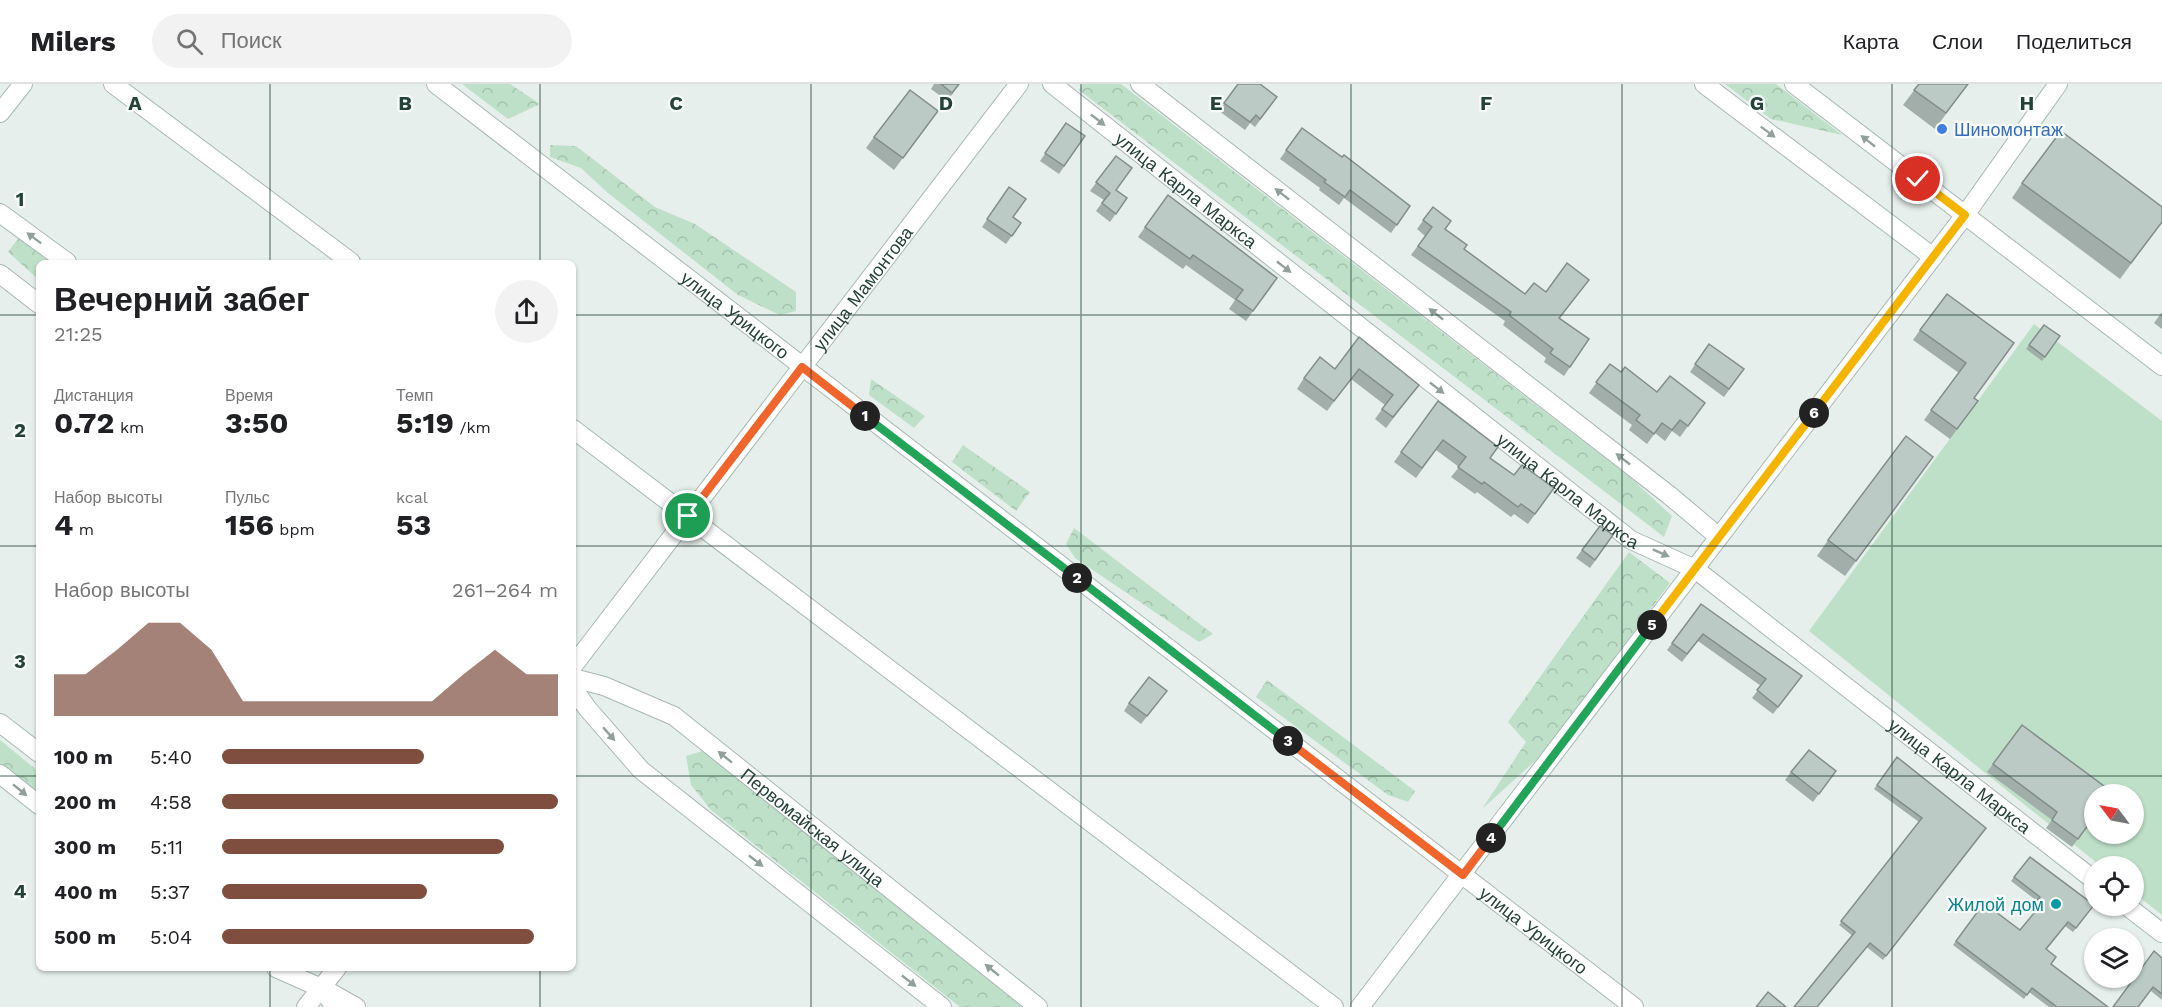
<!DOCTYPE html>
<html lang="ru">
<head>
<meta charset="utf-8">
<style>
	body { margin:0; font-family:"Work Sans",sans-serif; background:#f2f2f2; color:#202124; height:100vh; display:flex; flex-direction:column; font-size:22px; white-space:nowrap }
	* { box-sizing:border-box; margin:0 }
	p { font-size:20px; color:#757577 }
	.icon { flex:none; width:33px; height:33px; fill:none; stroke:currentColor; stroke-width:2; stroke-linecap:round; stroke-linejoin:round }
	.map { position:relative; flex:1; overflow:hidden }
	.panel { position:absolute; left:36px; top:176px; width:540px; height:711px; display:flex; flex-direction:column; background:#fff; border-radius:9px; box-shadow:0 2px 4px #0004 }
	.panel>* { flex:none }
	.needle { width:39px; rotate:302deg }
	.fabs { position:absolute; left:2084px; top:700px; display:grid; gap:12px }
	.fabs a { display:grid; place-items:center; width:60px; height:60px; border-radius:50%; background:#fff; box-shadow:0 2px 4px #0004; font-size:30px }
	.pin { position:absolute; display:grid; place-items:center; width:51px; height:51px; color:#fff; margin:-26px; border:3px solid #fff; border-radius:50%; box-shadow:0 2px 6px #0007 }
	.km { position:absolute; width:30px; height:30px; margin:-15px; border-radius:50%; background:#222; color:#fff; font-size:16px; line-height:30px; text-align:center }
	.round { display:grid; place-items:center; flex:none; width:63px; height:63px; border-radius:32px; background:#f2f2f2 }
	.head { display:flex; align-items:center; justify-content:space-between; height:102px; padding:0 18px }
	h1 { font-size:33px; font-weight:700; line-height:45px }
	.metrics { display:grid; grid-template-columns:repeat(3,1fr); gap:9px; height:102px; padding:6px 18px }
	.metrics div { display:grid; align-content:center }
	.metrics b { font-size:30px; font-weight:700 }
	.metrics small { font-size:16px; font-weight:400 }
	.metrics p { font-size:16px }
	.chart { height:168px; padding:12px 18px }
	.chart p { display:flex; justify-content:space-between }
	.chart svg { width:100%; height:108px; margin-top:6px; fill:#7f4e3f; opacity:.7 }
	ul { padding:0 18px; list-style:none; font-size:20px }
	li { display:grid; grid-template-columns:96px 72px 1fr; align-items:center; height:45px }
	li i { height:15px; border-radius:8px; background:#7f4e3f }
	header { display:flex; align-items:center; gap:36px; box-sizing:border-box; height:84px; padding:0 30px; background:#fff; border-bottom:2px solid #e0e0e0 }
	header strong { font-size:28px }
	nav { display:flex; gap:33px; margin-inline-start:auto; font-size:21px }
	.search { width:420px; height:54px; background:#f2f2f2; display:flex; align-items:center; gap:15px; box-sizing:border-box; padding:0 21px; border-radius:33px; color:#757577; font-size:22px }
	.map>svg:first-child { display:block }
	.forest { fill:url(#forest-crowns) }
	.garden { fill:#bfe0c8; fill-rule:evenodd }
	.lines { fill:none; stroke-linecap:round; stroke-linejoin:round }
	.minor-casing { stroke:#a8b8b2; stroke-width:20 }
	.minor { stroke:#fff; stroke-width:18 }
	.wall { fill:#a1aea9 }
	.building { fill:#bbcac4; stroke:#838d89; stroke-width:1.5 }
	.oneway { fill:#92a09c }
	.split-1-casing { stroke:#fff; stroke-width:12 }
	.split-2-casing { stroke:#fff; stroke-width:12 }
	.split-3-casing { stroke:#fff; stroke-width:12 }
	.split-4-casing { stroke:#fff; stroke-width:12 }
	.split-5-casing { stroke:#fff; stroke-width:12 }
	.split-6-casing { stroke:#fff; stroke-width:12 }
	.split-7-casing { stroke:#fff; stroke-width:12 }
	.split-1 { stroke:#f0652b; stroke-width:8 }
	.split-2 { stroke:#22a559; stroke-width:8 }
	.split-3 { stroke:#22a559; stroke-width:8 }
	.split-4 { stroke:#f0652b; stroke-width:8 }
	.split-5 { stroke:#22a559; stroke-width:8 }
	.split-6 { stroke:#f5b400; stroke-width:8 }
	.split-7 { stroke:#f5b400; stroke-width:8 }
	.grid { fill:none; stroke:#24423a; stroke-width:1.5; stroke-opacity:0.55 }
	.shop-dot { fill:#3f7fe0; stroke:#f7fbf9; stroke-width:2 }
	.culture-dot { fill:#0f9aa8; stroke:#f7fbf9; stroke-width:2 }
	.labels { text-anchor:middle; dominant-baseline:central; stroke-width:4.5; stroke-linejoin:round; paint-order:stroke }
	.shop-label { font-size:18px; fill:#366cbe; stroke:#f7fbf9; text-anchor:start }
	.street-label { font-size:18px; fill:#24423a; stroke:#f7fbf9 }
	.culture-label { font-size:18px; fill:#0d838f; stroke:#f7fbf9; text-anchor:end }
	.grid-label { font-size:20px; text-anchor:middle; font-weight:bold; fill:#24423a; stroke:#f7fbf9; stroke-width:4.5; stroke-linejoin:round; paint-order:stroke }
</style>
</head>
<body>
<header>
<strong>Milers</strong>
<div class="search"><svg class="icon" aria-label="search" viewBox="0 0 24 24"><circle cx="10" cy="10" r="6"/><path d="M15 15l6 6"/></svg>Поиск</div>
<nav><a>Карта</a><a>Слои</a><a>Поделиться</a></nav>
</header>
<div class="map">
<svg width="2162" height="923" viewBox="0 0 2162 923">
	<defs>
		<pattern id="forest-crowns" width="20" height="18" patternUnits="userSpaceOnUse" patternTransform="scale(1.5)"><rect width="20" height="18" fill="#bfe0c8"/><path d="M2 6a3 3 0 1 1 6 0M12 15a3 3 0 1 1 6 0" fill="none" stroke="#a4c1ad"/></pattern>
	</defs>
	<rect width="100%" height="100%" fill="#e6efeb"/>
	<g class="forest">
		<path d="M 462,0 L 510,0 L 540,20 L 508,35 Z"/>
		<path d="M 1082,0 L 1121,0 L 1632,395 L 1672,432 L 1664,453 L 1079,6 Z"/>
		<path d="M 1725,0 L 1776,0 L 1842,51 L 1771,35 Z"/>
		<path d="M 550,61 L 576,62 L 655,123 L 695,140 L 796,208 L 796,227 L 780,231 L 738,211 L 608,109 L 581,84 L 550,73 Z"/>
		<path d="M 20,152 L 56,178 L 39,178 L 39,196 L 8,168 Z"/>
		<path d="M 871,295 L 925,332 L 914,344 L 869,311 Z"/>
		<path d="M 963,361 L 1030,408 L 1016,427 L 952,378 Z"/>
		<path d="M 1074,444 L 1213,550 L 1199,558 L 1075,474 L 1066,460 Z"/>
		<path d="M 1629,468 L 1670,499 L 1545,668 L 1482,725 L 1526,658 L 1508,638 Z"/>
		<path d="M 1267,596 L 1415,707 L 1408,718 L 1388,711 L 1256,613 Z"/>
		<path d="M 0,656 L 39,688 L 39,711 L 0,680 Z"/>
		<path d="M 706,666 L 1036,923 L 960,923 L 711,726 L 691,701 L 686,672 Z"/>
	</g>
	<path class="garden" d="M 2034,240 L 2162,337 L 2162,831 L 2133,808 L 2133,783 L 2102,783 L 1809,547 ZM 2094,711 L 2133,711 L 2133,750 L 2094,750 Z"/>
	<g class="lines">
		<defs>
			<g id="minor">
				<path d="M 113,0 L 351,178"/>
				<path id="s1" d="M 436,0 L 1634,923"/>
				<path id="s2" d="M 1052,0 L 1631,456 L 1695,485 L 2094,796"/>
				<path d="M 1140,0 L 1669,411 L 1719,453"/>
				<path d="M 1704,0 L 1933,173"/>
				<path d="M 1794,0 L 2162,282"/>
				<path d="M 0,29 L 23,0"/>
				<path d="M 0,129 L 67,178"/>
				<path d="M 0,190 L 39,220"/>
				<path d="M 573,345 L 1334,923"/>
				<path id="s3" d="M 573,582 L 1019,0"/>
				<path id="s4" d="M 573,594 L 604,602 L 674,632 L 1038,923"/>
				<path d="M 573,604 L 587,624 L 641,686 L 942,923"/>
				<path d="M 0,639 L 39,669"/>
				<path d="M 0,690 L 39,721"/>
				<path d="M 2127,822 L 2162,849"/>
				<path d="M 276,884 L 321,904 L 335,923"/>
				<path d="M 326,906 L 356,923"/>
				<path d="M 306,923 L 337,884"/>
				<path d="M 1360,923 L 1965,131 L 2058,0"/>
			</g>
		</defs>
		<use href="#minor" class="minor-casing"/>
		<use href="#minor" class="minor"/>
	</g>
	<g class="wall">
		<path d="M 934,0 L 960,0 L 947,17 L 931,5 Z"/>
		<path d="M 1238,0 L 1277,13 L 1255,43 L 1250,39 L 1245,46 L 1219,27 Z"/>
		<path d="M 1919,0 L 1968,0 L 1935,45 L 1903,21 Z"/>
		<path d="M 929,39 L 894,86 L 866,64 L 874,53 Z"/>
		<path d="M 1066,39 L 1085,52 L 1059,90 L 1040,77 Z"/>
		<path d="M 1302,44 L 1410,122 L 1391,149 L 1344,114 L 1339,121 L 1319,106 L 1320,104 L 1280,75 Z"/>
		<path d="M 1116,72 L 1116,106 L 1127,114 L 1110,138 L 1096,127 L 1104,116 L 1090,107 Z"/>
		<path d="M 2022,99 L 2162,138 L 2120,195 L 2012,114 Z"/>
		<path d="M 1009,103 L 1013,133 L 1021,139 L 1006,160 L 982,143 Z"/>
		<path d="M 1168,111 L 1277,194 L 1246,237 L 1229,225 L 1235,216 L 1186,181 L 1183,185 L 1138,153 Z"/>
		<path d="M 1433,123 L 1446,145 L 1464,165 L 1525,210 L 1546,208 L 1589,196 L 1560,234 L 1589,255 L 1564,292 L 1544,278 L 1546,274 L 1503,241 L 1505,237 L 1411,171 L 1425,152 L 1417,145 Z"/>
		<path d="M 2162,228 L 2162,245 L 2154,239 Z"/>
		<path d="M 2044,241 L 2060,252 L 2042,277 L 2026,265 Z"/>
		<path d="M 1920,246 L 2014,259 L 1974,314 L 1978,317 L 1950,355 L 1924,336 L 1959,289 L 1913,256 Z"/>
		<path d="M 1359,253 L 1419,301 L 1386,344 L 1375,335 L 1385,321 L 1351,295 L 1327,327 L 1297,305 L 1304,294 L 1335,285 Z"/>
		<path d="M 1709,260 L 1744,285 L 1724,313 L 1690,288 Z"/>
		<path d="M 1610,280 L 1621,288 L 1657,308 L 1705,319 L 1680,353 L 1672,347 L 1665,357 L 1655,349 L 1647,360 L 1629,346 L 1632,341 L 1589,309 Z"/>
		<path d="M 1438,317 L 1490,374 L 1514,391 L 1554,404 L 1528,440 L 1514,430 L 1511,433 L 1477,408 L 1475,410 L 1451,393 L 1459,383 L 1436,366 L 1416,394 L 1394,378 Z"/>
		<path d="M 1922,388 L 1845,492 L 1817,472 L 1828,456 Z"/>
		<path d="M 1600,442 L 1613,451 L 1590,484 L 1576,474 Z"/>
		<path d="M 1701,520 L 1797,599 L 1773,630 L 1752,614 L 1761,602 L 1698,557 L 1682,578 L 1667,566 Z"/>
		<path d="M 1167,607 L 1141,640 L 1124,627 L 1129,619 Z"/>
		<path d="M 2022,641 L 2094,733 L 2072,763 L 2046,744 L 2052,736 L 1987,688 Z"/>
		<path d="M 1897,673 L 1986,744 L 1883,876 L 1839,841 L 1919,738 L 1874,705 Z"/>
		<path d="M 1791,688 L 1830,695 L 1813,718 L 1785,696 Z"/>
		<path d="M 2030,773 L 2094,821 L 2073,848 L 2065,842 L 2046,866 L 2051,880 L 2108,923 L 2049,923 L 2029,908 L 2024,915 L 1953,861 L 1984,819 L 2020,846 L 2037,826 L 2032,823 L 2037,817 L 2011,797 Z"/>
		<path d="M 2162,874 L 2162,916 L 2151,907 Z"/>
	</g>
	<g class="building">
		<path d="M 941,0 L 959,0 L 952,9 Z"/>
		<path d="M 1238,0 L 1260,0 L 1277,13 L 1260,35 L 1256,31 L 1250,38 L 1224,19 Z"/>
		<path d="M 1919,0 L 1968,0 L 1946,29 L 1914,6 Z"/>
		<path d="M 910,6 L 938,27 L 903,74 L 874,53 Z"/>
		<path d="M 1066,39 L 1085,52 L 1064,82 L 1045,69 Z"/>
		<path d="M 1302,44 L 1342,73 L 1344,71 L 1410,122 L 1397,141 L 1350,106 L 1345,113 L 1324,98 L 1326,96 L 1286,66 Z"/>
		<path d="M 2061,47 L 2162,123 L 2162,138 L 2131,179 L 2022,99 Z"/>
		<path d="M 1116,72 L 1132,84 L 1116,106 L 1127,114 L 1116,130 L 1102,119 L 1110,109 L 1096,98 Z"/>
		<path d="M 1009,103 L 1026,115 L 1013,133 L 1021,139 L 1012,152 L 987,135 Z"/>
		<path d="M 1168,111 L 1277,194 L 1253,227 L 1236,215 L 1243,206 L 1193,171 L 1190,175 L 1145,143 Z"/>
		<path d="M 1433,123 L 1451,137 L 1445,145 L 1467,161 L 1464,165 L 1525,210 L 1534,199 L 1546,208 L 1567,179 L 1589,196 L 1559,234 L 1589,255 L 1570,283 L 1550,269 L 1553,265 L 1509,231 L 1511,228 L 1418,162 L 1432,143 L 1423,136 Z"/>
		<path d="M 1947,210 L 2014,259 L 1974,314 L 1978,317 L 1957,345 L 1931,326 L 1966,279 L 1920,246 Z"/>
		<path d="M 2044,241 L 2060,252 L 2045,273 L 2029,261 Z"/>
		<path d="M 1359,253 L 1419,301 L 1393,333 L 1382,325 L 1393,311 L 1359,285 L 1334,317 L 1304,294 L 1320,273 L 1335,285 Z"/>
		<path d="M 1709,260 L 1744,285 L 1729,305 L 1695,280 Z"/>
		<path d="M 1610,280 L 1621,288 L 1625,283 L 1657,308 L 1670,292 L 1705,319 L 1688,342 L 1680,336 L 1672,346 L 1662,339 L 1654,350 L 1636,336 L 1640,331 L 1596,298 Z"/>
		<path d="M 1438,317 L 1498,363 L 1490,374 L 1514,391 L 1522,381 L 1554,404 L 1535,430 L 1521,420 L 1518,423 L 1484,398 L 1482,400 L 1458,383 L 1466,373 L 1443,356 L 1422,384 L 1401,368 Z"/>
		<path d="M 1906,352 L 1933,373 L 1856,477 L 1828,456 Z"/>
		<path d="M 1600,442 L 1613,451 L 1595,476 L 1582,466 Z"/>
		<path d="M 1701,520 L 1802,592 L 1778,623 L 1757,606 L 1766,595 L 1703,550 L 1687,570 L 1672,559 Z"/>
		<path d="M 1149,593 L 1167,607 L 1147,632 L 1129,619 Z"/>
		<path d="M 2022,641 L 2112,708 L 2110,711 L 2094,711 L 2094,733 L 2078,755 L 2052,736 L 2057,728 L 1993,680 Z"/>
		<path d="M 1809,666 L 1836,687 L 1819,710 L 1791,688 Z"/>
		<path d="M 1897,673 L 1986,744 L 1886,872 L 1870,859 L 1817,923 L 1794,923 L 1855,848 L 1841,837 L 1922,734 L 1877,701 Z"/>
		<path d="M 2030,773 L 2094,821 L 2076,844 L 2068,838 L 2046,865 L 2056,873 L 2051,880 L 2108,923 L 2057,923 L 2032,904 L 2027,911 L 1956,857 L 1984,819 L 2020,846 L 2040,822 L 2035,819 L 2040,813 L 2014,793 Z"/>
		<path d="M 2154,867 L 2162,874 L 2162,910 L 2153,903 L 2138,923 L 2113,923 Z"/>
		<path d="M 1768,908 L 1786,923 L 1756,923 Z"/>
	</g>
	<defs><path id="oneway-solid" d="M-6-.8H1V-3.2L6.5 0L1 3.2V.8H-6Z" transform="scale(1.5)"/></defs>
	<g class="oneway">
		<use href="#oneway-solid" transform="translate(1098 36) rotate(38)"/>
		<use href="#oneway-solid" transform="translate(1768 48) rotate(37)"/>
		<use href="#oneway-solid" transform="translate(1868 57) rotate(-142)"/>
		<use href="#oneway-solid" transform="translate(1282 110) rotate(-142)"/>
		<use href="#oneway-solid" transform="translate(34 154) rotate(-143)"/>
		<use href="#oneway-solid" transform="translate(1284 183) rotate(38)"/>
		<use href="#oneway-solid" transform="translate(1436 230) rotate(-142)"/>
		<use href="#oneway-solid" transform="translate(1437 304) rotate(38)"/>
		<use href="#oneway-solid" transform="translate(1623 375) rotate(-142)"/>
		<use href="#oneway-solid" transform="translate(1661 469) rotate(24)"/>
		<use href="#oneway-solid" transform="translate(609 650) rotate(49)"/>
		<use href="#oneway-solid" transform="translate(725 673) rotate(-141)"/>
		<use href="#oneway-solid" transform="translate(20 706) rotate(39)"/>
		<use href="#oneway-solid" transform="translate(756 777) rotate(38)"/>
		<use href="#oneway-solid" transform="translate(992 886) rotate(-141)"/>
		<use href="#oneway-solid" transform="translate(909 897) rotate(38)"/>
	</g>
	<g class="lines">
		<defs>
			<path id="split-1" d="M 688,432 L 802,283 L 865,332"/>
			<path id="split-2" d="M 865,332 L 1077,494"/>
			<path id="split-3" d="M 1077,494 L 1288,657"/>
			<path id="split-4" d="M 1288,657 L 1463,791 L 1491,754"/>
			<path id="split-5" d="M 1491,754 L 1652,541"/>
			<path id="split-6" d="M 1652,541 L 1814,329"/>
			<path id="split-7" d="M 1814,329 L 1965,131 L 1918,95"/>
		</defs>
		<use href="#split-1" class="split-1-casing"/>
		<use href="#split-2" class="split-2-casing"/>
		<use href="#split-3" class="split-3-casing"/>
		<use href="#split-4" class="split-4-casing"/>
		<use href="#split-5" class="split-5-casing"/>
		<use href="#split-6" class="split-6-casing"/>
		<use href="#split-7" class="split-7-casing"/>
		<use href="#split-1" class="split-1"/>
		<use href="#split-2" class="split-2"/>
		<use href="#split-3" class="split-3"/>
		<use href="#split-4" class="split-4"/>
		<use href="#split-5" class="split-5"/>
		<use href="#split-6" class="split-6"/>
		<use href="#split-7" class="split-7"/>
	</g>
	<path class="grid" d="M 270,0 L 270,178M 540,0 L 540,178M 811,0 L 811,923M 1081,0 L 1081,923M 1351,0 L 1351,923M 1622,0 L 1622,923M 1892,0 L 1892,923M 0,231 L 39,231M 573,231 L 2162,231M 0,462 L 39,462M 573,462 L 2162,462M 0,692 L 39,692M 573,692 L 2162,692M 270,884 L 270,923M 540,884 L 540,923"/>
	<circle class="shop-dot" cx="1942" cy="45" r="6"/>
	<circle class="culture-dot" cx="2056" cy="820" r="6"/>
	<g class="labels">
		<g class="shop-label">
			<text x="1954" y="45">Шиномонтаж</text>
		</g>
		<g class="street-label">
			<text stroke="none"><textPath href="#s2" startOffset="171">улица Карла Маркса</textPath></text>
			<text stroke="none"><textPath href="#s3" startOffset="476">улица Мамонтова</textPath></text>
			<text stroke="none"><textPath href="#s1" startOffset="378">улица Урицкого</textPath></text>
			<text stroke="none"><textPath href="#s2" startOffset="657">улица Карла Маркса</textPath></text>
			<text stroke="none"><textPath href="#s2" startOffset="1143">улица Карла Маркса</textPath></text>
			<text stroke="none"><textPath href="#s4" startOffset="286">Первомайская улица</textPath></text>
			<text stroke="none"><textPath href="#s1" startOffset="1386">улица Урицкого</textPath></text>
		</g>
		<g class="culture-label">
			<text x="2044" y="820">Жилой дом</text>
		</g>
	</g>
	<g class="grid-label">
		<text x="135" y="26">A</text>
		<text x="405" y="26">B</text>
		<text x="676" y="26">C</text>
		<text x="946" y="26">D</text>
		<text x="1216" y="26">E</text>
		<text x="1486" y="26">F</text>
		<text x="1757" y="26">G</text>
		<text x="2027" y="26">H</text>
		<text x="20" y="122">1</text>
		<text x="20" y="353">2</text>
		<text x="20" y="584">3</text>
		<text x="20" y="814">4</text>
	</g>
</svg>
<div class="fabs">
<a><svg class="needle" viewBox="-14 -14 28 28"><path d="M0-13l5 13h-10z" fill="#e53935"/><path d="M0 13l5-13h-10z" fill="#757577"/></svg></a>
<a><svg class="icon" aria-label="locate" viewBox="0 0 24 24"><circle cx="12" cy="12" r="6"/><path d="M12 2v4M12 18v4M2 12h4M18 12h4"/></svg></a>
<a><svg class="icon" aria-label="layers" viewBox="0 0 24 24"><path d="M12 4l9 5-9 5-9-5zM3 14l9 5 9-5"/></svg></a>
</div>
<div class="pin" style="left:688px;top:432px;background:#1e9e55"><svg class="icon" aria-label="arrive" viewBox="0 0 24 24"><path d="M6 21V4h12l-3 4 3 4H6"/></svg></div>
<div class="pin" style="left:1918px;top:95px;background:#d93025"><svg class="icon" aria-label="check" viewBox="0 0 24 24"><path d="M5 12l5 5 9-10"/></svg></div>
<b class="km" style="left:865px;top:332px">1</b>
<b class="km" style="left:1077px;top:494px">2</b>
<b class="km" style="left:1288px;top:657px">3</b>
<b class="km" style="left:1491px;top:754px">4</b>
<b class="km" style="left:1652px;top:541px">5</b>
<b class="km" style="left:1814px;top:329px">6</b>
<section class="panel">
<div class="head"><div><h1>Вечерний забег</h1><p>21:25</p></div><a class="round"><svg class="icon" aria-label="share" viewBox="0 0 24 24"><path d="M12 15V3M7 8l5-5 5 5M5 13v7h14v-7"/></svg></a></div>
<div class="metrics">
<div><p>Дистанция</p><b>0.72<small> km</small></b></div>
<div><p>Время</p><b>3:50</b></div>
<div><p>Темп</p><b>5:19<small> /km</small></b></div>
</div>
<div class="metrics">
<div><p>Набор высоты</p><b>4<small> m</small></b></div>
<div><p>Пульс</p><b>156<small> bpm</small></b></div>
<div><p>kcal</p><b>53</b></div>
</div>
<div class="chart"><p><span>Набор высоты</span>261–264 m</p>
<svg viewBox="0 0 160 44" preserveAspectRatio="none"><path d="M0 44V27L10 27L20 17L30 6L40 6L50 17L60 38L70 38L80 38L90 38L100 38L110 38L120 38L130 27L140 17L150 27L160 27V44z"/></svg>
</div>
<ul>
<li><b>100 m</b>5:40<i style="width:60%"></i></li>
<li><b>200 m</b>4:58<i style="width:100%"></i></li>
<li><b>300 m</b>5:11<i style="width:84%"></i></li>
<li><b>400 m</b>5:37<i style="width:61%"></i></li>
<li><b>500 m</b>5:04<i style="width:93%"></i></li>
</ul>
</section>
</div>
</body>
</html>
